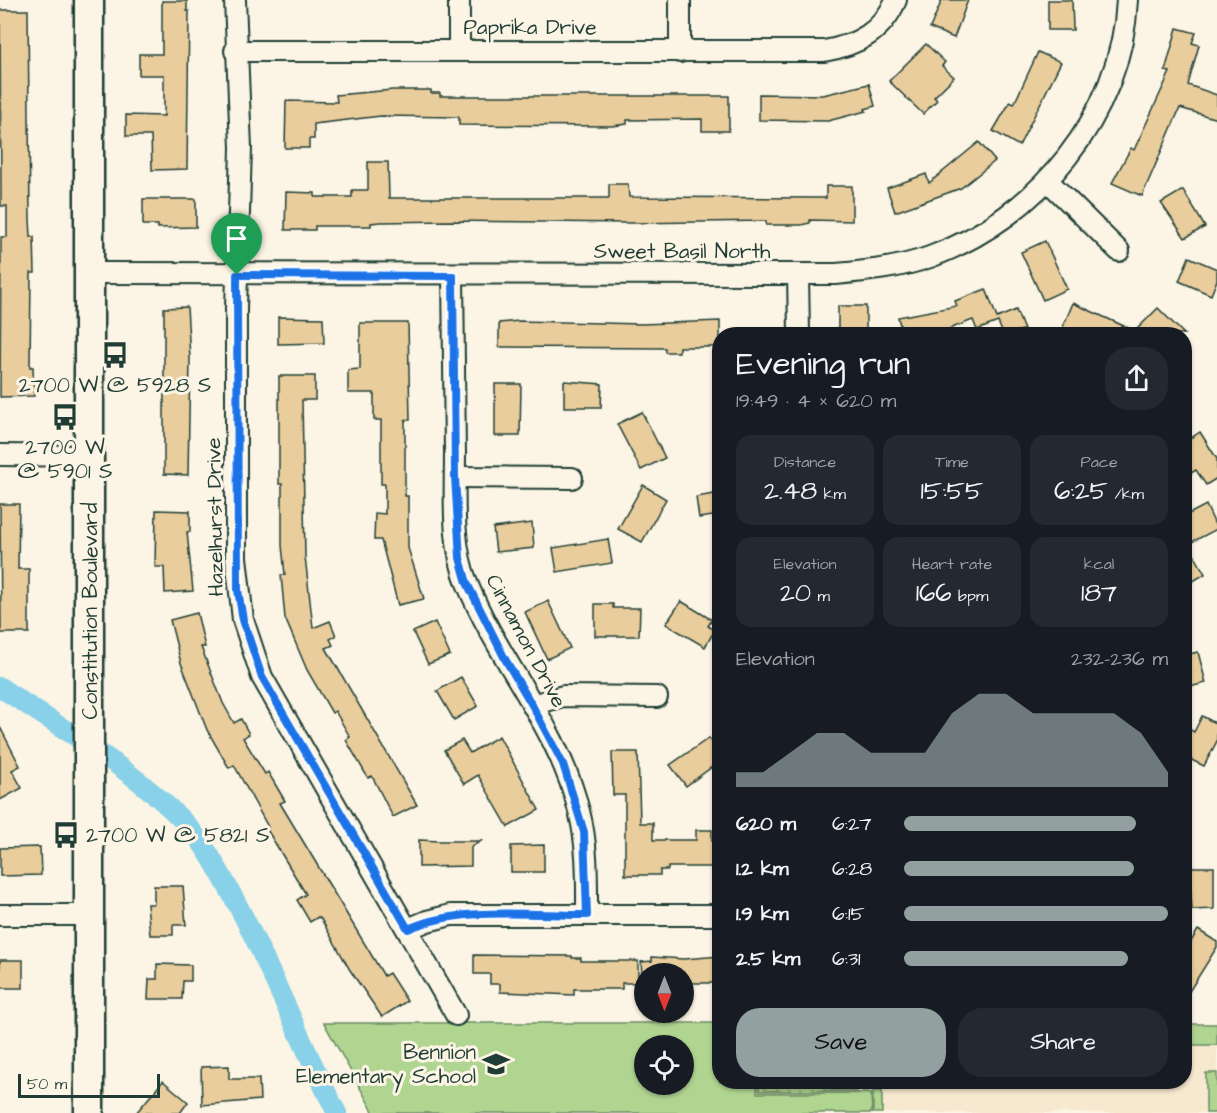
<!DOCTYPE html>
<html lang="en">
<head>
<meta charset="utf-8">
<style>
	body { margin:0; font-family:"Architects Daughter",sans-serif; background:#242831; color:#f1f3f6; height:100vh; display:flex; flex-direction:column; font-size:22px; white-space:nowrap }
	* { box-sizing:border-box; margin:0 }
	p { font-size:20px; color:#9ea1a6 }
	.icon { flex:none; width:33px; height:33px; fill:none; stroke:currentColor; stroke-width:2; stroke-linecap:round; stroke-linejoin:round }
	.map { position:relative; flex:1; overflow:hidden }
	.drawer { position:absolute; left:712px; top:327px; width:480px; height:762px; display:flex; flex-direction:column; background:#171b24; border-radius:24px; box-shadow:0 2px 4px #0004 }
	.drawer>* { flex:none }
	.needle { width:39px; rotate:180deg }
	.buttons { position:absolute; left:634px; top:963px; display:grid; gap:12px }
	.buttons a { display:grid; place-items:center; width:60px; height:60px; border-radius:50%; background:#171b24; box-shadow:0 2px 4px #0004; font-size:30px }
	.scale { position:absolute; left:18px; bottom:15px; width:142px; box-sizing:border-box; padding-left:6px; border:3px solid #1f3d34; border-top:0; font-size:16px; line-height:21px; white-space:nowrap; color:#1f3d34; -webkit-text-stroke:4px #fcf5e5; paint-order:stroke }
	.pin { position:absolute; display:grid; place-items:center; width:51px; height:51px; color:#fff; margin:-62px -26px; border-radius:50% 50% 50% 0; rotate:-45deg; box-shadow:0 0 6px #0007 }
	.pin .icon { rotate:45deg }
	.round { display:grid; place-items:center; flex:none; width:63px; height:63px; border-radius:24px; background:#242831 }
	.headline { display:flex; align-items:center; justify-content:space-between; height:102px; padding:0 24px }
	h1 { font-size:33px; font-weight:600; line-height:45px }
	.figures { display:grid; grid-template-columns:repeat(3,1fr); gap:9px; height:102px; padding:6px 24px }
	.figures div { display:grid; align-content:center; border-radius:15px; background:#242831; text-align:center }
	.figures b { font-size:26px; font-weight:600 }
	.figures small { font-size:16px; font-weight:400 }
	.figures p { font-size:16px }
	.chart { height:168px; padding:12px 24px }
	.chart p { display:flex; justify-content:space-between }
	.chart svg { width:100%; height:108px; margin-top:6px; fill:#92a19f; opacity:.7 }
	.action { display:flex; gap:12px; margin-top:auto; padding:12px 24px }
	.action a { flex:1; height:69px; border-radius:24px; background:#92a19f; color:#111; font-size:24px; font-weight:600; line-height:69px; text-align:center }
	.action a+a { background:#242831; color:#f1f3f6 }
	ul { padding:0 24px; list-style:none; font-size:20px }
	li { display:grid; grid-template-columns:96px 72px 1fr; align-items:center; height:45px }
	li i { height:15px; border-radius:8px; background:#92a19f }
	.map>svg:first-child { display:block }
	.built { fill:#f7e9cf; fill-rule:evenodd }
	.grass { fill:#b0d591; stroke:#688962; stroke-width:1.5; fill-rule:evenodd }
	.park { fill:url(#park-dots); stroke:#688962; stroke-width:1.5 }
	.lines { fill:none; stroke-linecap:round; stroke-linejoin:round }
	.canal { stroke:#88d1e8; stroke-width:20 }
	.building { fill:#eacd9d; stroke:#1f3d34; stroke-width:1.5 }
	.minor-casing { stroke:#1f3d34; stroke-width:24 }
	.secondary-casing { stroke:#1f3d34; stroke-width:33 }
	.minor { stroke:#fcf5e5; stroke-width:20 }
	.secondary { stroke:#fcf5e5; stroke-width:28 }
	.route-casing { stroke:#fff; stroke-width:12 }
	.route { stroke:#1a73e8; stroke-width:8 }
	.labels { text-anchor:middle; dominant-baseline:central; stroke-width:6; stroke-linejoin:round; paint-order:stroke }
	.street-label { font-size:21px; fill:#1f3d34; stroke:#fcf5e5 }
	.poi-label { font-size:21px; fill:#1f3d34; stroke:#fcf5e5 }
</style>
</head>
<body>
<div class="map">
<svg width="1217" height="1113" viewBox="0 0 1217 1113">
	<defs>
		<pattern id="park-dots" width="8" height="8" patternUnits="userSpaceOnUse" patternTransform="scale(1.5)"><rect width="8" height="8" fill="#b0d591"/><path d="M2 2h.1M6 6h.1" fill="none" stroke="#8fae77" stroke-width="1.8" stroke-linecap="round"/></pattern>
	</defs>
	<rect width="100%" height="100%" fill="#fcf5e5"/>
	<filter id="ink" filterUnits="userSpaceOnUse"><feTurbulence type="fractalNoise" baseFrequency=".0167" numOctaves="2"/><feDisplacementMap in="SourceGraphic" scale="12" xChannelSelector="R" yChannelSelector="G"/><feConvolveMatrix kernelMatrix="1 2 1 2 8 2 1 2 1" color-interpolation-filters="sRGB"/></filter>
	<g filter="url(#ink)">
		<path class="built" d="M 324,1023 L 720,1023 L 720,1082 L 1185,1082 L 1185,1023 L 1217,1024 L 1217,1113 L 374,1113 ZM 645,1046 L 684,1046 L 684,1084 L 645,1084 Z"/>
		<g class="grass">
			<path d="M 324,1023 L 720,1023 L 720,1082 L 757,1082 L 757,1093 L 871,1093 L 872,1113 L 374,1113 ZM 645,1046 L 684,1046 L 684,1084 L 645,1084 Z"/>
			<rect x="1185" y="1024" width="32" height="21"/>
			<rect x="1206" y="1073" width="11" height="40"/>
			<rect x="873" y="1091" width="9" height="22"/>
		</g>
		<path class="park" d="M 759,1082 L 870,1082 L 870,1087 L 857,1087 L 857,1091 L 759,1091 Z"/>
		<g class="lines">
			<path class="canal" d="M 0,687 C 63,730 133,768 186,824 C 207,846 223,878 237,904 C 274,973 301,1045 337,1113"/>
		</g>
		<g class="building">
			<path d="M 942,0 L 968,0 L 954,38 L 930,28 Z"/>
			<path d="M 1048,0 L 1072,0 L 1073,30 L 1048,30 Z"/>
			<path d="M 162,1 L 187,1 L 187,11 L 189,11 L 187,169 L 152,170 L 151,136 L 126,136 L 126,115 L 164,116 L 164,75 L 139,75 L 139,54 L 162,54 Z"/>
			<path d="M 0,10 L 28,10 L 30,219 L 31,237 L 34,237 L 35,273 L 31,273 L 30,367 L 33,367 L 34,396 L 0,397 L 1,237 L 7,237 L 7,206 L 1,206 Z"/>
			<path d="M 1177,28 L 1196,33 L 1192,43 L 1199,45 L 1188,85 L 1217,95 L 1217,119 L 1180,108 L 1142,196 L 1112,183 L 1131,148 L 1134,150 L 1170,72 L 1165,71 Z"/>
			<path d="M 926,44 L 945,62 L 942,66 L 954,77 L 934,97 L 937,100 L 923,114 L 889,81 Z"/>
			<path d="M 1038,52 L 1061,62 L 1019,146 L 993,131 L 1010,102 L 1014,104 Z"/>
			<path d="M 869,84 L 875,106 L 865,109 L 866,111 L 828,121 L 759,120 L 759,94 L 823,95 Z"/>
			<path d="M 393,90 L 431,90 L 431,93 L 440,93 L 440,96 L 729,96 L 729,131 L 702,131 L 702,119 L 627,120 L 627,124 L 612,126 L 459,125 L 459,117 L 381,116 L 314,124 L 314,139 L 309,139 L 309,148 L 285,148 L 286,101 L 337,102 L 336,95 Z"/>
			<path d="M 979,142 L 995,161 L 961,188 L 895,212 L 887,188 L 926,174 L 929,183 Z"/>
			<path d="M 368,162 L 388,162 L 389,198 L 609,198 L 609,184 L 628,184 L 629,197 L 826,198 L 826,186 L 852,186 L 852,221 L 810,220 L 810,223 L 801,225 L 766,225 L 766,221 L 629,223 L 449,221 L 380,222 L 371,223 L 371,226 L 315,226 L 315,230 L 285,230 L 286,192 L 315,193 L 315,197 L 352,197 L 352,190 L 368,190 Z"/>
			<path d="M 1183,190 L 1205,227 L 1185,238 L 1161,203 Z"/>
			<path d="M 143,199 L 196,199 L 196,227 L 158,228 L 158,225 L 143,225 Z"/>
			<path d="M 1045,241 L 1067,289 L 1043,300 L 1021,252 Z"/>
			<path d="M 1189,257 L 1217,269 L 1217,280 L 1211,295 L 1179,281 Z"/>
			<path d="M 986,289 L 997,318 L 1016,310 L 1024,330 L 1003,334 L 998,322 L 977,330 L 973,320 L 946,330 L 947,334 L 902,334 L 898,317 L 957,306 L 955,301 Z"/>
			<path d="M 1073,303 L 1135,331 L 1158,308 L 1184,334 L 1077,334 L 1062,329 Z"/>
			<rect x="838" y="306" width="28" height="28"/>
			<path d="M 187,307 L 190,358 L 188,475 L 164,474 L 164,308 Z"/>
			<path d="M 278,317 L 323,318 L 324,343 L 278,344 Z"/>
			<path d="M 519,321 L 642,324 L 720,321 L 720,347 L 679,347 L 679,352 L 665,352 L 665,348 L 499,347 L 499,323 Z"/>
			<path d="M 360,323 L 408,323 L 410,420 L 405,420 L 405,496 L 408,496 L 408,548 L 424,599 L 398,605 L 381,540 L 374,540 L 375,513 L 385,514 L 385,484 L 381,484 L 381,420 L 374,420 L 374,393 L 348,393 L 348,370 L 360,369 Z"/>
			<path d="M 279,376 L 315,376 L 315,400 L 302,400 L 305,556 L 313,628 L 330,621 L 336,636 L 330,639 L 333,645 L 326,648 L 417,805 L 393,817 L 372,776 L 368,778 L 346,740 L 350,737 L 335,711 L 332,713 L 307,670 L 285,618 L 281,575 L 285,575 L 282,545 L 282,484 L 279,484 Z"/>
			<path d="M 564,381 L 602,384 L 601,407 L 564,407 Z"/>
			<path d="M 495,384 L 521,384 L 520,436 L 495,436 Z"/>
			<path d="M 642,412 L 665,458 L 641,470 L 617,424 Z"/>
			<path d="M 1200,432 L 1217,459 L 1217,478 L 1206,485 L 1196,470 L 1191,473 L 1185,469 L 1185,442 Z"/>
			<path d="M 643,485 L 666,499 L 642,542 L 618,529 Z"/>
			<path d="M 720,493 L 720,515 L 699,518 L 696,497 Z"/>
			<path d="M 0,504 L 19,504 L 18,569 L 29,569 L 29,633 L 1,633 Z"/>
			<path d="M 1206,505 L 1217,529 L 1188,544 L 1205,574 L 1185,586 L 1185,516 Z"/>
			<path d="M 156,510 L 190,511 L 190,532 L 187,532 L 193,591 L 165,593 L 164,567 L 155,567 Z"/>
			<path d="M 532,523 L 534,548 L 496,552 L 493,528 Z"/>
			<path d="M 608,539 L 612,563 L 557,572 L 553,548 Z"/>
			<path d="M 548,601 L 570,648 L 547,659 L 525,612 Z"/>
			<path d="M 681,601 L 712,620 L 708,626 L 715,630 L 705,647 L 666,624 Z"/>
			<path d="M 595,604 L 613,604 L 613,608 L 640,608 L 639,636 L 595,636 Z"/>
			<path d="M 197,613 L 205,647 L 201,647 L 223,703 L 234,723 L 241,719 L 249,734 L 243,738 L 265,774 L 268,772 L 285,801 L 280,803 L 384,976 L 389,973 L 407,1001 L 382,1017 L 350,970 L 321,919 L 318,917 L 310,922 L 297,900 L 306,894 L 304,891 L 266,828 L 268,827 L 234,765 L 229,768 L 207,730 L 181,663 L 170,620 Z"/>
			<path d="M 435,622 L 450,655 L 428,664 L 413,632 Z"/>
			<path d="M 1198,652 L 1206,683 L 1185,688 L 1185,655 Z"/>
			<path d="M 461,677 L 478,706 L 454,720 L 437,691 Z"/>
			<path d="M 1202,716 L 1217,724 L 1217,741 L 1204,766 L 1185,757 L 1185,727 L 1194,732 Z"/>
			<path d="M 0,727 L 20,766 L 12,770 L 22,788 L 0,800 Z"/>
			<path d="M 499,736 L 539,810 L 508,827 L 478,775 L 464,784 L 444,750 L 462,740 L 470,753 Z"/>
			<path d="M 709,738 L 720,752 L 720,761 L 686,786 L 670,765 Z"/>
			<path d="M 612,752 L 638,752 L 640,823 L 653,823 L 653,840 L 696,840 L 696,830 L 712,830 L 712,841 L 720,841 L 720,864 L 713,864 L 713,867 L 668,867 L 668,870 L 660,870 L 660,875 L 625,875 L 625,795 L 613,795 Z"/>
			<path d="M 419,840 L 439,841 L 481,841 L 471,847 L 471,866 L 419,867 Z"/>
			<path d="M 544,845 L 544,872 L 511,872 L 511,846 Z"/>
			<path d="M 40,847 L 41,875 L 0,876 L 0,848 Z"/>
			<path d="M 1189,867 L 1214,867 L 1214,909 L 1192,910 Z"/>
			<path d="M 154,886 L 183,886 L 186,925 L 173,925 L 173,935 L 150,935 L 147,904 L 154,904 Z"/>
			<path d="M 1198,930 L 1217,942 L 1217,947 L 1185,998 L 1185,951 Z"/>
			<path d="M 474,955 L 572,956 L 572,958 L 581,958 L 581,961 L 638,961 L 638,983 L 622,983 L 622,989 L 574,989 L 574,995 L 500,992 L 500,984 L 490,984 L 490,974 L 474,974 Z"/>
			<path d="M 720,956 L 720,983 L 684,983 L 684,974 L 642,974 L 641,962 L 652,961 L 652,957 L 684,959 Z"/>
			<rect x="0" y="960" width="23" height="28"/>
			<path d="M 157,964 L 191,965 L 191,981 L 183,981 L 182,999 L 148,999 L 149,979 L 157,979 Z"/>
			<path d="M 229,1066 L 229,1079 L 259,1079 L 260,1100 L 202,1105 L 201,1067 Z"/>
			<path d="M 163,1081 L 188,1102 L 180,1113 L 136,1113 Z"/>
		</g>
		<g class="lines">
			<defs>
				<g id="minor">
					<path d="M 235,0 L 241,148 L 236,308 L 236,557 L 243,620 L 262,677 L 456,1015"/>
					<path d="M 459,0 L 459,51"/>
					<path d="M 680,0 L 680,52"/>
					<path d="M 235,51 L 824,51 C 858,45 882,32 896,0"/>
					<path d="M 1048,181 L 1119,251"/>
					<path d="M 90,273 L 836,274 C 868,271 899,268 930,257 C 1037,218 1122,116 1127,0"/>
					<path d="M 798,274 L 799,334"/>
					<path d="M 453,275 C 454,335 454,394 455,453 C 455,495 451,543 467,583 C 499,662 559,728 579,811 C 588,845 587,881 587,915"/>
					<path d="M 0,455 L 90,456"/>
					<path d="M 455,477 L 572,478"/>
					<path d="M 532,705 L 563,696 L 657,697"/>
					<path d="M 0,915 L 89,915"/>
					<path d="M 408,929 L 427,921 L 451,915 L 720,915"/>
				</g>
				<path id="secondary" d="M 89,1113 L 89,0"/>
			</defs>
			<use href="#minor" class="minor-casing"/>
			<use href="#secondary" class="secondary-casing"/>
			<use href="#minor" class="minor"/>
			<use href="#secondary" class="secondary"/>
		</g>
	</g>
	<g class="lines" filter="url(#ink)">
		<defs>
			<path id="route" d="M 237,275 L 453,276 L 455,477 L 460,558 L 467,583 L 505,659 L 532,705 L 563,764 L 584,832 L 587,915 C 530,915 460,906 408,929 L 262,677 L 243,620 L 238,590 Z"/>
		</defs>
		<use href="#route" class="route-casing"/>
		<use href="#route" class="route"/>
	</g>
	<defs>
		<symbol id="bus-bare" viewBox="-9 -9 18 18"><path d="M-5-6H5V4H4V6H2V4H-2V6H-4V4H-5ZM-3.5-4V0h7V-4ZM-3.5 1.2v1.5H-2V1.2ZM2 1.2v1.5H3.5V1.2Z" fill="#1f3d34" stroke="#fcf5e5" stroke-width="2.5" paint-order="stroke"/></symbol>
		<symbol id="school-bare" viewBox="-9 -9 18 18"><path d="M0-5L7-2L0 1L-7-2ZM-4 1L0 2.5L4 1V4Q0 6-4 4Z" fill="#1f3d34" stroke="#fcf5e5" stroke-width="2.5" paint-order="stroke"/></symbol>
	</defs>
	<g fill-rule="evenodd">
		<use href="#bus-bare" x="96" y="336" width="38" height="38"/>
		<use href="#bus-bare" x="46" y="398" width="38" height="38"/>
		<use href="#bus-bare" x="47" y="816" width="38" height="38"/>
		<use href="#school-bare" x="477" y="1045" width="38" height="38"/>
	</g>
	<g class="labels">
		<g class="street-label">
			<text x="530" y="27">Paprika Drive</text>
			<text x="682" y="251">Sweet Basil North</text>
			<text transform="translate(215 517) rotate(-91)">Hazelhurst Drive</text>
			<text transform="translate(90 611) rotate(-90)">Constitution Boulevard</text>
			<text transform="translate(526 641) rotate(62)">Cinnamon Drive</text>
		</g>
		<g class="poi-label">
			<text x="115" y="385">2700 W @ 5928 S</text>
			<text x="65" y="447">2700 W<tspan x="65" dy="24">@ 5901 S</tspan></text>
			<text x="86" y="835" text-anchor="start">2700 W @ 5821 S</text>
			<text x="476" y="1052" text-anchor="end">Bennion<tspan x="476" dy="24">Elementary School</tspan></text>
		</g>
	</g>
</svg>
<div class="buttons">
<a><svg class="needle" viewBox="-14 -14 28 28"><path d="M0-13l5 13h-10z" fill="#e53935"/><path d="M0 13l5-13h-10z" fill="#9ea1a6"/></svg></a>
<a><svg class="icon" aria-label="locate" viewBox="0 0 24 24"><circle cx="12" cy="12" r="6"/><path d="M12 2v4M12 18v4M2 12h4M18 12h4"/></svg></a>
</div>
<div class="scale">50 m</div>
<div class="pin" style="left:237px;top:275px;background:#1e9e55"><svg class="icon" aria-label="arrive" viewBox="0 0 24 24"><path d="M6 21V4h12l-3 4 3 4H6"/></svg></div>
<section class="drawer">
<div class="headline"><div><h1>Evening run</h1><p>19:49 · 4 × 620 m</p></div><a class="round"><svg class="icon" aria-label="share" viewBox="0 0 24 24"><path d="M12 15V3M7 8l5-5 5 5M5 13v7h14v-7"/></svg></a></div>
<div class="figures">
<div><p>Distance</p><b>2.48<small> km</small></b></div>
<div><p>Time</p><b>15:55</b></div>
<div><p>Pace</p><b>6:25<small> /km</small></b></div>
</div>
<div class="figures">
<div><p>Elevation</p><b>20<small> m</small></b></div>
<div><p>Heart rate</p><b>166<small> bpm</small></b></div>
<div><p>kcal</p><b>187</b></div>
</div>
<div class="chart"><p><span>Elevation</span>232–236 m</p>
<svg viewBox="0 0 160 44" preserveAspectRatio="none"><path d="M0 44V38L10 38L20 30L30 22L40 22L50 30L60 30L70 30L80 14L90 6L100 6L110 14L120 14L130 14L140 14L150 22L160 38V44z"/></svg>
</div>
<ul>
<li><b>620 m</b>6:27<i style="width:88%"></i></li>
<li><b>1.2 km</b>6:28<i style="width:87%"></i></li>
<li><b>1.9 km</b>6:15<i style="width:100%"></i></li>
<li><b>2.5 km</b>6:31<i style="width:85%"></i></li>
</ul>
<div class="action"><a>Save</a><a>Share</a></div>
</section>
</div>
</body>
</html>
